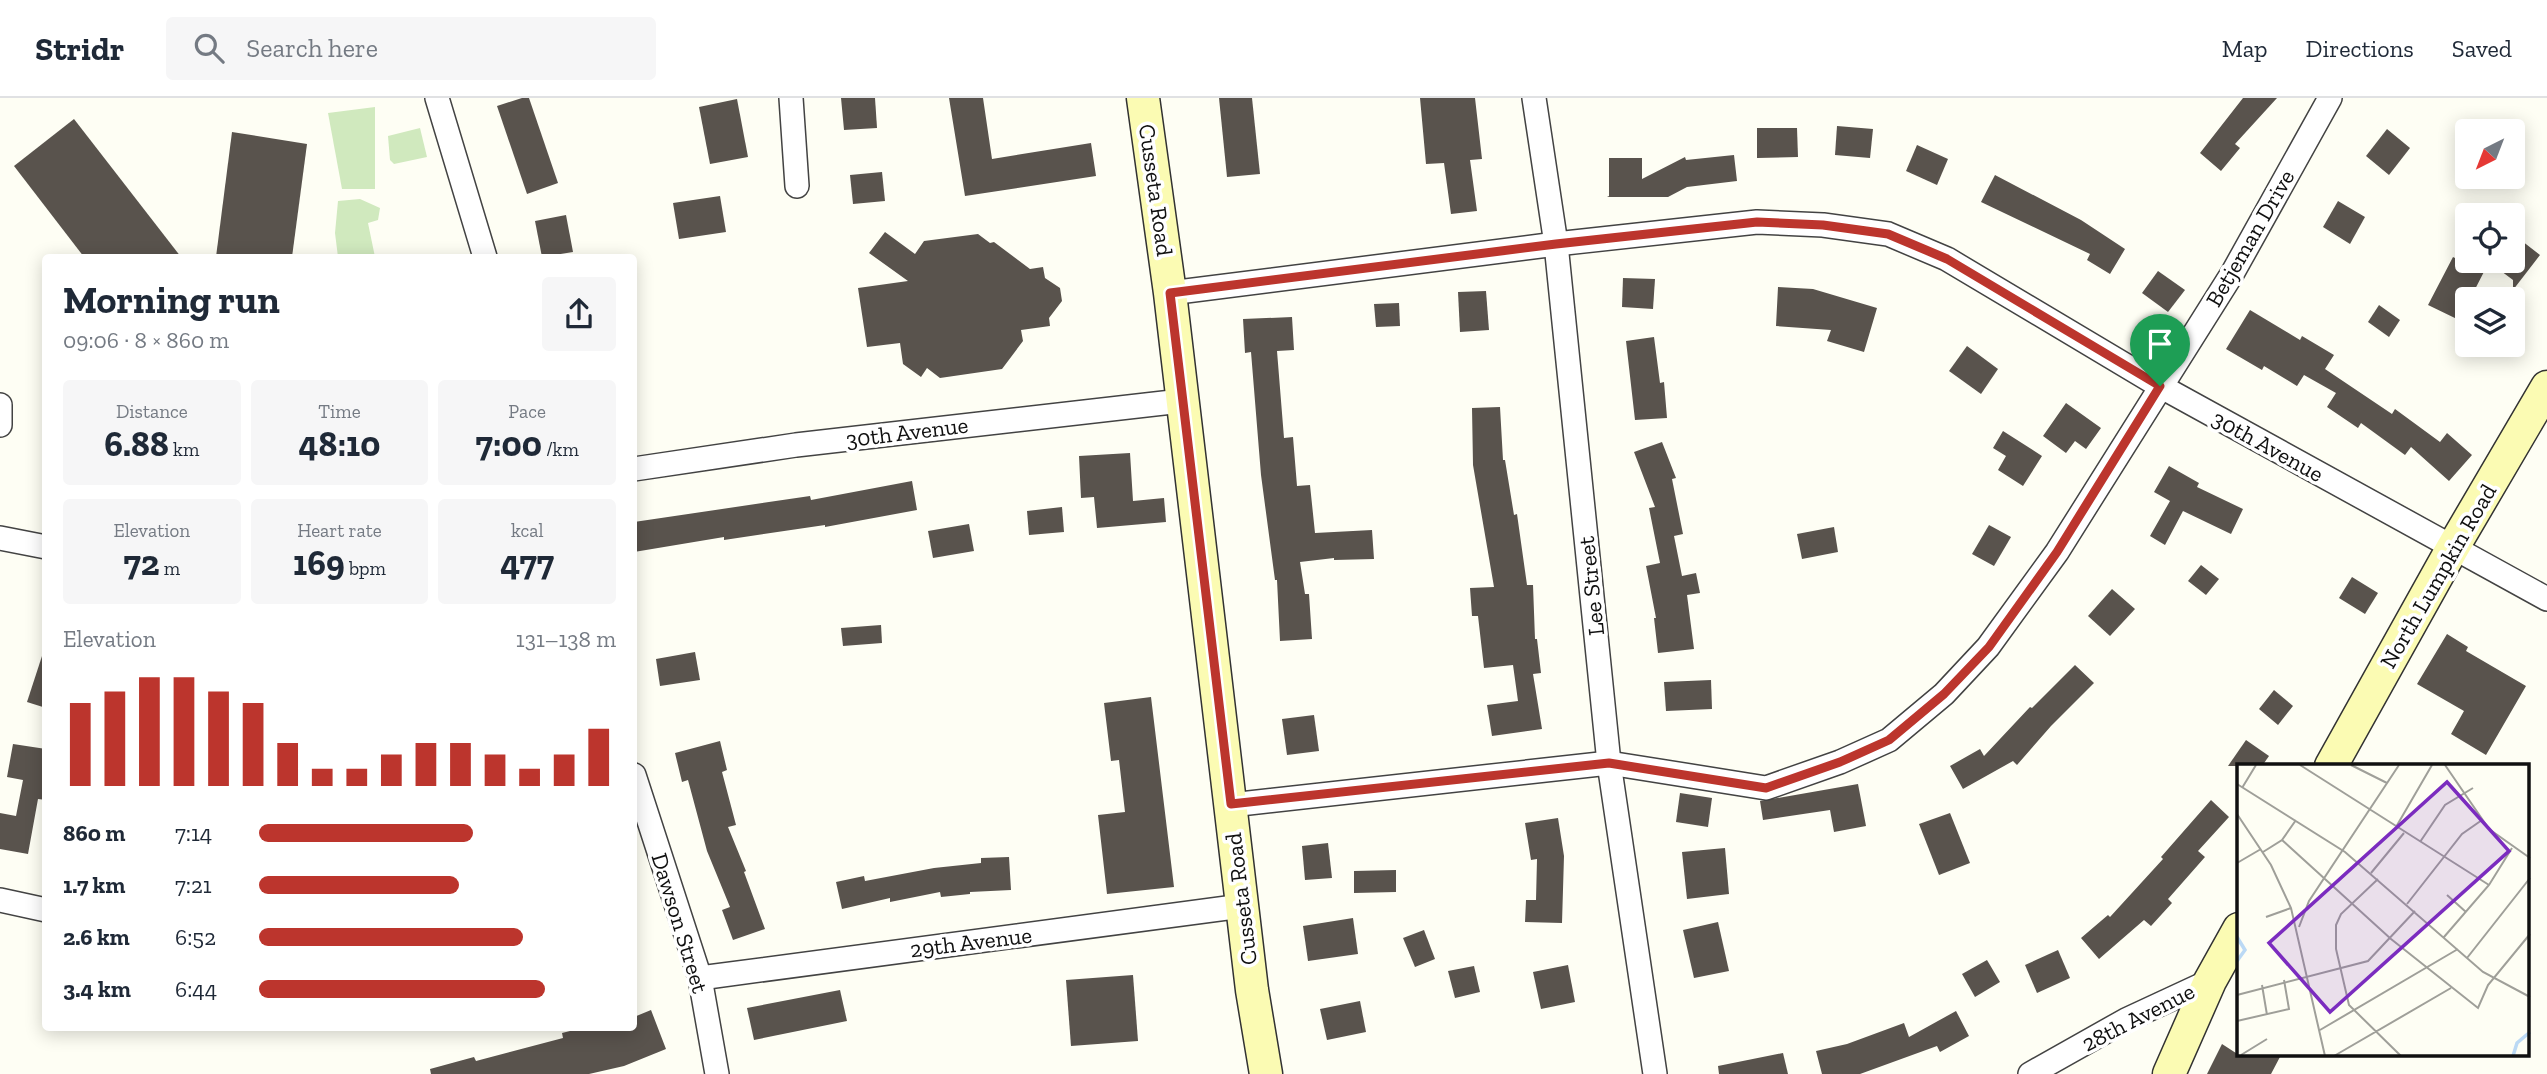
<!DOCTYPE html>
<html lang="en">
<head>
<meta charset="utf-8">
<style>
	body { margin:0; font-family:"Zilla Slab",serif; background:#f6f6f7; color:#1f2937; height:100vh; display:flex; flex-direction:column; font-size:26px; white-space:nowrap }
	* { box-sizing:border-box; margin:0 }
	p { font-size:23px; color:#747a83 }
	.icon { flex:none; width:38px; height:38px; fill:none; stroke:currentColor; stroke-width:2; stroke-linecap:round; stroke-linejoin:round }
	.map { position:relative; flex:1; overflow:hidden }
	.drawer { position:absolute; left:42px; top:156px; width:595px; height:777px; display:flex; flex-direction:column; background:#fff; border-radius:7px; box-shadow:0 4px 18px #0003 }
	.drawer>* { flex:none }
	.needle { width:46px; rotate:222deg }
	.controls { position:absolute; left:2455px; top:21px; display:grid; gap:14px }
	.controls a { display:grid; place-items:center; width:70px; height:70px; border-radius:7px; background:#fff; box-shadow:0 4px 18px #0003; font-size:35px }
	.pin { position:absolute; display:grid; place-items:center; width:60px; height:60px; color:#fff; margin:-72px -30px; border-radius:50% 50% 50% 0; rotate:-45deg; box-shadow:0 0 7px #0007 }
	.pin .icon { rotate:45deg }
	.round { display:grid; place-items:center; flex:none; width:74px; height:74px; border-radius:7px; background:#f6f6f7 }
	.overview { display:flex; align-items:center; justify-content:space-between; height:119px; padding:0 21px }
	h1 { font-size:38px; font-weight:700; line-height:52px }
	.metrics { display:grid; grid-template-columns:repeat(3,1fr); gap:10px; height:119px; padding:7px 21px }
	.metrics div { display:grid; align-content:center; border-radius:7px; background:#f6f6f7; text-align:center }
	.metrics b { font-size:35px; font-weight:700 }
	.metrics small { font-size:19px; font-weight:400 }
	.metrics p { font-size:19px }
	.chart { height:196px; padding:14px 21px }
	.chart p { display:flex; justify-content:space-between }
	.chart svg { width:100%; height:126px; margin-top:7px; stroke:#bc352d; stroke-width:6 }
	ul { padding:0 21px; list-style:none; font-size:23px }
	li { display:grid; grid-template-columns:112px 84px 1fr; align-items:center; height:52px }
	li i { height:18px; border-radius:9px; background:#bc352d }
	header { display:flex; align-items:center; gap:42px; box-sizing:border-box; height:98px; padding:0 35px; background:#fff; border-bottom:2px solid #e0e1e3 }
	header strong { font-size:33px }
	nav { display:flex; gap:38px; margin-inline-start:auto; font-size:24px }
	.search { width:490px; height:63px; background:#f6f6f7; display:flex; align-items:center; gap:18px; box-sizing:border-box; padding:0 24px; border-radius:7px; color:#747a83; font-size:26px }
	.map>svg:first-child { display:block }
	.green { fill:#d0e9be }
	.building { fill:#59534d }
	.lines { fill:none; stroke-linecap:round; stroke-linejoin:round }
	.street-casing { stroke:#434343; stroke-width:26 }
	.secondary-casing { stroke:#323232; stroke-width:35 }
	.street { stroke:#fff; stroke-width:23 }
	.secondary { stroke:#fbfbb3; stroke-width:32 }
	.route-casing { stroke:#fff; stroke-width:14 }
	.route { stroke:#bc352d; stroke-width:9 }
	.labels { text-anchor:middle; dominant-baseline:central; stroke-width:7; stroke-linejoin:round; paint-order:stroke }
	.street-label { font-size:23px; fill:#101010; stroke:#fff }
	.inset-river { fill:none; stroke:#bbd9f4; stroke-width:3.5 }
	.inset-road { fill:none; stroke:#9f9f99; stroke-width:2 }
	.view { fill:#7b2cbf; fill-opacity:0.15; stroke:#7b2cbf; stroke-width:3.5 }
	.inset-edge { fill:none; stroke:#101010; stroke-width:3.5 }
</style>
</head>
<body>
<header>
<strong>Stridr</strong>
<div class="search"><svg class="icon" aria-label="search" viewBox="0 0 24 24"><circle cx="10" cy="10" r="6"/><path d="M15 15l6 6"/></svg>Search here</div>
<nav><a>Map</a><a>Directions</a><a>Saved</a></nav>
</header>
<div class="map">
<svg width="2547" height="976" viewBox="0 0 2547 976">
	<rect width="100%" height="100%" fill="#fefef4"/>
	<g class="green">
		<path d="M 375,9 L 375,91 L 342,91 L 328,15 Z"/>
		<path d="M 420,30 L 427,59 L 394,66 L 390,62 L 388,38 Z"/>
		<path d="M 360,101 L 380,110 L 378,122 L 368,125 L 375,159 L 338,159 L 335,135 L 338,103 Z"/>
	</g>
	<g class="building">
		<path d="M 522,0 L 529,0 L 558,85 L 527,96 L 497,8 Z"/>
		<path d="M 841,0 L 875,0 L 877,30 L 844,32 Z"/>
		<path d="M 949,0 L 983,0 L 992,61 L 1091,45 L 1096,78 L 965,98 Z"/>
		<path d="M 1219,0 L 1252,0 L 1260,76 L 1227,79 Z"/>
		<path d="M 1420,0 L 1475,0 L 1482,61 L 1470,62 L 1477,113 L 1451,116 L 1444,65 L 1426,66 Z"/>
		<path d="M 2243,0 L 2277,0 L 2235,46 L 2240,50 L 2221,73 L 2200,55 Z"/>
		<path d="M 737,1 L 748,59 L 710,66 L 699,9 Z"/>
		<path d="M 74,21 L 181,159 L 84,159 L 14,68 Z"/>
		<path d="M 1837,28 L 1873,31 L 1870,60 L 1835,57 Z"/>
		<path d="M 1757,30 L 1797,30 L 1798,59 L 1757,60 Z"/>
		<path d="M 2387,31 L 2410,50 L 2389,77 L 2366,58 Z"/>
		<path d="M 232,34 L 307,46 L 292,159 L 216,159 Z"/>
		<path d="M 1917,47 L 1948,61 L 1937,87 L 1906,73 Z"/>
		<path d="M 1734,57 L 1737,83 L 1687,89 L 1668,99 L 1607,99 L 1609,98 L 1609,60 L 1642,60 L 1642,81 L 1685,59 L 1686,62 Z"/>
		<path d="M 882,74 L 885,103 L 853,106 L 850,77 Z"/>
		<path d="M 1995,77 L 2081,122 L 2125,151 L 2110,176 L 2087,162 L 2090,156 L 1981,104 Z"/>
		<path d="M 720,98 L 726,134 L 679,141 L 673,105 Z"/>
		<path d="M 2338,103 L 2365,119 L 2350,146 L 2323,129 Z"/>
		<path d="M 566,117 L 573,154 L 542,159 L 535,123 Z"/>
		<path d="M 885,134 L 915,156 L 924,143 L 978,136 L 990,145 L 994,144 L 1030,171 L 1043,169 L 1045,180 L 1060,190 L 1062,203 L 1049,220 L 1050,228 L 1021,232 L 1023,243 L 1002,271 L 940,280 L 927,270 L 921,279 L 903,266 L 900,245 L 867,249 L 858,190 L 908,183 L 869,155 Z"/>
		<path d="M 2513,136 L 2540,157 L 2513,192 L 2513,182 L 2489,164 L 2470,201 L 2468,201 L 2459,222 L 2428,207 L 2453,159 L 2461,163 L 2513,163 Z"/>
		<path d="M 2158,173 L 2185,192 L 2168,214 L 2142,195 Z"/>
		<path d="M 1623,180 L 1655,181 L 1653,211 L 1622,209 Z"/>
		<path d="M 1778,189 L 1813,191 L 1877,210 L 1864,254 L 1827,243 L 1831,232 L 1776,228 Z"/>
		<path d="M 1486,193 L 1489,232 L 1460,234 L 1458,194 Z"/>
		<path d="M 1399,205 L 1400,228 L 1376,229 L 1374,206 Z"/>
		<path d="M 2379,207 L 2400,222 L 2389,239 L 2368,224 Z"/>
		<path d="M 2250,212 L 2300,242 L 2302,238 L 2334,257 L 2325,271 L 2392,316 L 2395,311 L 2440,344 L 2447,335 L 2472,357 L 2449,383 L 2411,349 L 2405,357 L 2361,325 L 2358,330 L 2327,309 L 2336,295 L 2304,277 L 2297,288 L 2264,268 L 2262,272 L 2226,251 Z"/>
		<path d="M 1292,219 L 1294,252 L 1277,253 L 1284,340 L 1293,339 L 1297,388 L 1310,387 L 1315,435 L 1372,432 L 1374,461 L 1334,462 L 1334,460 L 1300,464 L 1305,496 L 1309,496 L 1312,541 L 1280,543 L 1277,482 L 1275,482 L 1261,377 L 1251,254 L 1245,255 L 1243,221 Z"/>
		<path d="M 1654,239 L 1660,285 L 1664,284 L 1667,320 L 1635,322 L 1626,243 Z"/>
		<path d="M 1967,248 L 1998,271 L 1981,296 L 1949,273 Z"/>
		<path d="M 2066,305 L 2101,330 L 2086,351 L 2075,343 L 2066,355 L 2043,338 Z"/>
		<path d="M 1500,309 L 1503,362 L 1505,362 L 1514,417 L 1517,416 L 1527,487 L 1533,487 L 1535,541 L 1537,541 L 1541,575 L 1533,576 L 1542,631 L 1492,638 L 1487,607 L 1518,603 L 1513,567 L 1484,570 L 1478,518 L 1472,518 L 1470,490 L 1494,489 L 1473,367 L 1472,310 Z"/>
		<path d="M 2003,333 L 2042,358 L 2023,388 L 1998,372 L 2006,358 L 1993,350 Z"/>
		<path d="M 1662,344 L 1676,380 L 1672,381 L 1683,436 L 1674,438 L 1682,478 L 1696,475 L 1700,495 L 1687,497 L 1694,551 L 1658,555 L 1654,520 L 1656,520 L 1646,468 L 1660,465 L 1649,410 L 1655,409 L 1634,354 Z"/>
		<path d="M 1130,355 L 1133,403 L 1164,400 L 1166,424 L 1097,430 L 1094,399 L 1081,400 L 1079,358 Z"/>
		<path d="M 2169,368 L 2199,385 L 2197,389 L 2243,411 L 2231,436 L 2183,413 L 2165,447 L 2150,438 L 2170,403 L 2154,394 Z"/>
		<path d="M 912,383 L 917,412 L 825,429 L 825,427 L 724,442 L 724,439 L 634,454 L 634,424 L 810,398 L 811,402 Z"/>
		<path d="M 1062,409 L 1064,434 L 1029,437 L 1027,413 Z"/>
		<path d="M 969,426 L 974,453 L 933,460 L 928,433 Z"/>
		<path d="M 1989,427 L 2011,439 L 1994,468 L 1972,456 Z"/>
		<path d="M 1834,429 L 1838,454 L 1802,461 L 1797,436 Z"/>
		<path d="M 2201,467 L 2219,481 L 2206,497 L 2188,483 Z"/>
		<path d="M 2352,479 L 2378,495 L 2365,516 L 2339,500 Z"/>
		<path d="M 2112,491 L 2135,511 L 2110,538 L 2088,518 Z"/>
		<path d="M 881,527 L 882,545 L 843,548 L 841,530 Z"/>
		<path d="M 2447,536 L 2468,549 L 2466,553 L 2526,588 L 2486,657 L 2451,636 L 2464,613 L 2417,586 Z"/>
		<path d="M 695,554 L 700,582 L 660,588 L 656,561 Z"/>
		<path d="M 42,558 L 46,559 L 46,610 L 27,604 Z"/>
		<path d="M 2075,567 L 2094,585 L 2051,628 L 2017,667 L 2013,663 L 1963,691 L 1950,668 L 1980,651 L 1984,658 L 2030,609 L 2032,610 Z"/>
		<path d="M 1711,582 L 1712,611 L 1666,613 L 1664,584 Z"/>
		<path d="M 2274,592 L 2293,608 L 2278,627 L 2259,611 Z"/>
		<path d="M 1151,599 L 1174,789 L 1107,796 L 1098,717 L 1125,714 L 1119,662 L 1111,663 L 1104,605 Z"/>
		<path d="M 1314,617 L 1319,653 L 1287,657 L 1282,621 Z"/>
		<path d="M 2246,642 L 2269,658 L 2262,668 L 2228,668 Z"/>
		<path d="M 720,643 L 727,672 L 722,674 L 736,727 L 728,729 L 746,773 L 744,774 L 765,831 L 733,842 L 722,812 L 730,809 L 707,753 L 688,682 L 682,684 L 675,655 Z"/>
		<path d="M 13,646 L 46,651 L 46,702 L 38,701 L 28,756 L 0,751 L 0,715 L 16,718 L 23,682 L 7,679 Z"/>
		<path d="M 1858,686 L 1866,728 L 1834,734 L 1830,712 L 1763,722 L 1760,703 Z"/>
		<path d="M 1680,695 L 1712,700 L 1708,729 L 1676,724 Z"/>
		<path d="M 2211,702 L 2229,719 L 2198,753 L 2205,759 L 2168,801 L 2172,805 L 2151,828 L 2144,822 L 2099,861 L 2081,840 L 2108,817 L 2110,819 L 2163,761 L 2161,759 Z"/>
		<path d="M 1950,715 L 1970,765 L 1939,777 L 1919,726 Z"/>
		<path d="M 1558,720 L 1564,758 L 1562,825 L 1525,824 L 1526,802 L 1536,802 L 1537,761 L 1531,762 L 1525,725 Z"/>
		<path d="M 1328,745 L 1332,780 L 1305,782 L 1302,748 Z"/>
		<path d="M 1725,750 L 1729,796 L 1687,801 L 1682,754 Z"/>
		<path d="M 1009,759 L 1011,792 L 970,794 L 970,796 L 941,799 L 940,794 L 890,804 L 890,800 L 842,811 L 836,784 L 864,778 L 865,783 L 934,770 L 981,765 L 981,760 Z"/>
		<path d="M 1396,772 L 1396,794 L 1354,795 L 1354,773 Z"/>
		<path d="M 1353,820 L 1358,856 L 1308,863 L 1303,828 Z"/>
		<path d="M 1718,824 L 1729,873 L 1694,880 L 1683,832 Z"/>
		<path d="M 1424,832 L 1435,861 L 1415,869 L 1403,840 Z"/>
		<path d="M 2058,852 L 2070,880 L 2037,895 L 2025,867 Z"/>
		<path d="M 1987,862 L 2000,884 L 1975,899 L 1962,876 Z"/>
		<path d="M 1568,867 L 1575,904 L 1541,911 L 1533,874 Z"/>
		<path d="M 1474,868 L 1480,894 L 1455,900 L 1448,873 Z"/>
		<path d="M 1133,877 L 1138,943 L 1071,948 L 1066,882 Z"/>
		<path d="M 840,892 L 847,923 L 754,942 L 747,910 Z"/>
		<path d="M 1360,903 L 1366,934 L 1327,942 L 1320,911 Z"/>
		<path d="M 651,912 L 666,951 L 624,968 L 589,976 L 431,976 L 430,971 L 474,959 L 476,963 L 563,940 L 562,935 L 586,929 L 634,929 L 634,919 Z"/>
		<path d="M 1956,913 L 1969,938 L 1940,954 L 1937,948 L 1860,976 L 1822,976 L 1816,953 L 1847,946 L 1904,925 L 1909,939 Z"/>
		<path d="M 2222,946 L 2239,957 L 2281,957 L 2271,976 L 2207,976 Z"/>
		<path d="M 1783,955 L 1788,976 L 1719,976 L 1718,968 Z"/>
	</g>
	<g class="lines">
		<defs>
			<g id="street">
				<path d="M 437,0 L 485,159"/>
				<path d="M 791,0 L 797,88"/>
				<path d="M 1534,0 L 1556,146 L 1609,665 L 1655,976"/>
				<path d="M 1170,195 L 1556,146 L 1757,124 L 1823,127 L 1888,136 L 1947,161 L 2160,288 L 2547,501"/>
				<path d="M 0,307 L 0,327"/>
				<path d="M 634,371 L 796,347 L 1181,303"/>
				<path d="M 0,440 L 46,449"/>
				<path d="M 634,677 L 700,880 L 717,976"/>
				<path d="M 1231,707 L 1609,665 L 1766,690 L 1840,664 L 1889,642 L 1944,596 L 1988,549 L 2057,454 L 2232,176 L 2330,0"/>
				<path d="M 0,802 L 46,812"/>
				<path d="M 700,880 L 1242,808"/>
				<path d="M 2030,976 L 2126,922 L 2210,883"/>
			</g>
			<g id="secondary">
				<path d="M 1143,0 L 1170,195 L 1252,892 L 1266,976"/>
				<path d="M 2331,668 L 2452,451 L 2547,289"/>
				<path d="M 2169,976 L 2210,883 L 2239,831"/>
			</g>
		</defs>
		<use href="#street" class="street-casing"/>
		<use href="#secondary" class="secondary-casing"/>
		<use href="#street" class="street"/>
		<use href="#secondary" class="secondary"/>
	</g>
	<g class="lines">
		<defs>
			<path id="route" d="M 1757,124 L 1823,127 L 1888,136 L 1947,161 L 2160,288 L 2057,454 L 1989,549 L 1944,596 L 1889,642 L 1840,664 L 1766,690 L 1609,665 L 1231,706 L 1170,195 L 1556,146 Z"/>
		</defs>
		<use href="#route" class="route-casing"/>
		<use href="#route" class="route"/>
	</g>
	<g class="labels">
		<g class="street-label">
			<text transform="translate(1156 92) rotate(82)">Cusseta Road</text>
			<text transform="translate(2250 140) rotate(-60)">Betjeman Drive</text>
			<text transform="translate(907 334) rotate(-7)">30th Avenue</text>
			<text transform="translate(2268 348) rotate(29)">30th Avenue</text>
			<text transform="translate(2438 478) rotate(-60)">North Lumpkin Road</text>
			<text transform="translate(1591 488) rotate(-96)">Lee Street</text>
			<text transform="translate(1241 801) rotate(-97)">Cusseta Road</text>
			<text transform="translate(680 825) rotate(73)">Dawson Street</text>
			<text transform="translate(971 844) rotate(-7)">29th Avenue</text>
			<text transform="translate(2138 919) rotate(-27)">28th Avenue</text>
		</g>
	</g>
	<g transform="translate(2237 666)">
		<rect width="292" height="292" fill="#fefef4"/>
		<path class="inset-river" d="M 0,173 L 8,186 L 0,197M 276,292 L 280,279 L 293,268"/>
		<path class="inset-road" d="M 63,1 L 252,121M 114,1 L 150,19M 208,1 L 252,65 L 293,94M 0,20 L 108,88 L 246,208 L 293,233M 5,24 L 19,1M 0,50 L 34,101 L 54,144 L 88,292M 159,63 L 195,1M 45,76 L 154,175 L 241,244 L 251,221 L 293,170M 183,78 L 208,41 L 236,24M 26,88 L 45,76 L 59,56M 0,99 L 24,85M 134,109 L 167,69M 141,115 L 104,150 L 99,161 L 99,185 L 112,241 L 164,292M 210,131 L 229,148M 170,140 L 225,70 L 245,56M 29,153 L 54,144M 62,163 L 72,137 L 162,1M 207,173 L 252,121 L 275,84M 230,194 L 293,114M 25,221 L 30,251M 0,231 L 131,197 L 178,147M 0,257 L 52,245 L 47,216M 83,266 L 221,185M 4,291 L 30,275M 97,292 L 214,224"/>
		<path class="view" d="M 210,18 L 272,87 L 93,248 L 32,179 Z"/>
		<rect width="292" height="292" class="inset-edge"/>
	</g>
</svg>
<div class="controls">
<a><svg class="needle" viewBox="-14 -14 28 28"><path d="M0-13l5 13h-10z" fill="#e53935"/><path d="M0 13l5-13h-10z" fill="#747a83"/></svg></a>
<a><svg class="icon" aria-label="locate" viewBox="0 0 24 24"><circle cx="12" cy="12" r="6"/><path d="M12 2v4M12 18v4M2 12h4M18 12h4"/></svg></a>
<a><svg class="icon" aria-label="layers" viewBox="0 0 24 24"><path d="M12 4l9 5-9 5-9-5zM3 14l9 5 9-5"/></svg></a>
</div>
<div class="pin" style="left:2160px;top:288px;background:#1e9e55"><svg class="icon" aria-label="arrive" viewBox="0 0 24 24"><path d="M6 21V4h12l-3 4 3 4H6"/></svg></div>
<section class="drawer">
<div class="overview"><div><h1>Morning run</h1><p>09:06 · 8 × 860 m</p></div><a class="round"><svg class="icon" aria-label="share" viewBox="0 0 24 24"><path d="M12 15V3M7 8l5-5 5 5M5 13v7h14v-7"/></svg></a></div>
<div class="metrics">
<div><p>Distance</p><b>6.88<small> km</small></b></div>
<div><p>Time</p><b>48:10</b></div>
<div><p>Pace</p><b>7:00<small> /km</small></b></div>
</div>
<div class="metrics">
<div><p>Elevation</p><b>72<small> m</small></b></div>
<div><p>Heart rate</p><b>169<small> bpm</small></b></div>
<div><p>kcal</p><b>477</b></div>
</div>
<div class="chart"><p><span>Elevation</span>131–138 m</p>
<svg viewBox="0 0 160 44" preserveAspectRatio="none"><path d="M5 44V15M15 44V11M25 44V6M35 44V6M45 44V11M55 44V15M65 44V29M75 44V38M85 44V38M95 44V33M105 44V29M115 44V29M125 44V33M135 44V38M145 44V33M155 44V24"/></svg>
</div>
<ul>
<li><b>860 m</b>7:14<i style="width:60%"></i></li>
<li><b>1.7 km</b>7:21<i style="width:56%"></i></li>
<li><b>2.6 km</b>6:52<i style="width:74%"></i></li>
<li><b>3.4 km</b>6:44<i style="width:80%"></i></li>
</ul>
</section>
</div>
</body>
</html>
